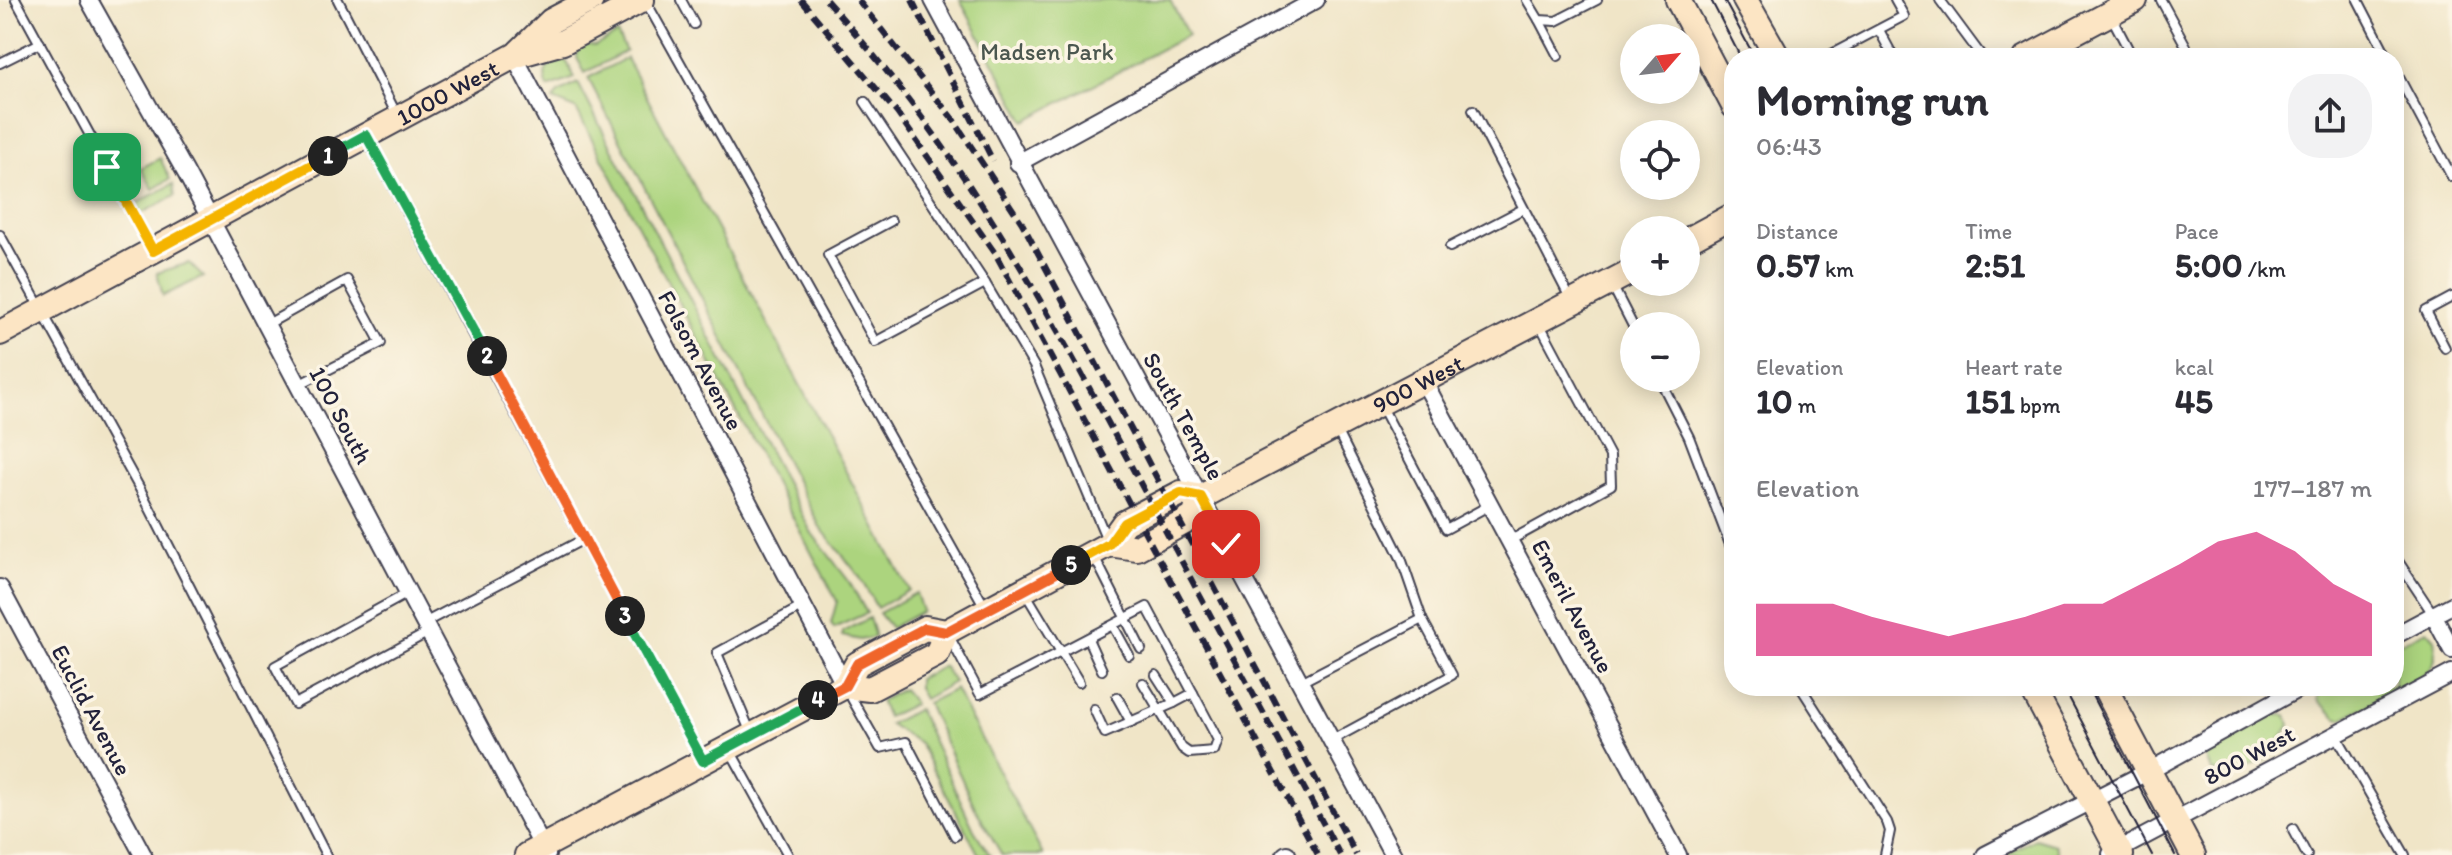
<!DOCTYPE html>
<html lang="en">
<head>
<meta charset="utf-8">
<style>
	body { margin:0; font-family:Itim,sans-serif; background:#f2f2f3; color:#2b2b33; height:100vh; display:flex; flex-direction:column; font-size:30px; white-space:nowrap }
	* { box-sizing:border-box; margin:0 }
	p { font-size:26px; color:#7c7c81 }
	.icon { flex:none; width:44px; height:44px; fill:none; stroke:currentColor; stroke-width:2; stroke-linecap:round; stroke-linejoin:round }
	.map { position:relative; flex:1; overflow:hidden }
	.sheet { position:absolute; left:1724px; top:48px; width:680px; height:648px; display:flex; flex-direction:column; background:#fff; border-radius:32px; box-shadow:0 4px 20px #0003 }
	.sheet>* { flex:none }
	.needle { width:52px; rotate:62deg }
	.controls { position:absolute; left:1620px; top:24px; display:grid; gap:16px }
	.controls a { display:grid; place-items:center; width:80px; height:80px; border-radius:50%; background:#fff; box-shadow:0 4px 20px #0003; font-size:40px }
	.pin { position:absolute; display:grid; place-items:center; width:68px; height:68px; color:#fff; margin:-34px; border-radius:16px; box-shadow:0 4px 12px #0006 }
	.km { position:absolute; width:40px; height:40px; margin:-20px; border-radius:50%; background:#222; color:#fff; font-size:22px; line-height:40px; text-align:center }
	.round { display:grid; place-items:center; flex:none; width:84px; height:84px; border-radius:32px; background:#f2f2f3 }
	.summary { display:flex; align-items:center; justify-content:space-between; height:136px; padding:0 32px }
	h1 { font-size:44px; font-weight:700; line-height:60px }
	.metrics { display:grid; grid-template-columns:repeat(3,1fr); gap:12px; height:136px; padding:8px 32px }
	.metrics div { display:grid; align-content:center }
	.metrics b { font-size:34px; font-weight:700 }
	.metrics small { font-size:22px; font-weight:400 }
	.metrics p { font-size:22px }
	.chart { height:224px; padding:16px 32px }
	.chart p { display:flex; justify-content:space-between }
	.chart svg { width:100%; height:144px; margin-top:8px; fill:#db2777; opacity:.7 }
	.map>svg:first-child { display:block }
	.green { fill:#acd47e; stroke:#677b5c; stroke-width:2 }
	.lines { fill:none; stroke-linecap:round; stroke-linejoin:round }
	.lane-casing { stroke:#413f50; stroke-width:12 }
	.street-casing { stroke:#413f50; stroke-width:20 }
	.secondary-casing { stroke:#413f50; stroke-width:28 }
	.lane { stroke:#fff; stroke-width:8 }
	.street { stroke:#fff; stroke-width:16 }
	.secondary { stroke:#fce5c4; stroke-width:24 }
	.tram { stroke:#22223b; stroke-width:2 }
	.rail { stroke:#22223b; stroke-width:6; stroke-dasharray:12 6; stroke-linecap:butt }
	.split-1-casing { stroke:#fff; stroke-width:16 }
	.split-2-casing { stroke:#fff; stroke-width:16 }
	.split-3-casing { stroke:#fff; stroke-width:16 }
	.split-4-casing { stroke:#fff; stroke-width:16 }
	.split-5-casing { stroke:#fff; stroke-width:16 }
	.split-6-casing { stroke:#fff; stroke-width:16 }
	.split-1 { stroke:#f5b400; stroke-width:10 }
	.split-2 { stroke:#22a559; stroke-width:10 }
	.split-3 { stroke:#f0652b; stroke-width:10 }
	.split-4 { stroke:#22a559; stroke-width:10 }
	.split-5 { stroke:#f0652b; stroke-width:10 }
	.split-6 { stroke:#f5b400; stroke-width:10 }
	.labels { text-anchor:middle; dominant-baseline:central; stroke-width:7; stroke-linejoin:round; paint-order:stroke }
	.park-label { font-size:24px; fill:#4b574f; stroke:#fcf5e5 }
	.street-label { font-size:24px; fill:#22223b; stroke:#fcf5e5 }
</style>
</head>
<body>
<div class="map">
<svg width="2452" height="855" viewBox="0 0 2452 855">
	<rect width="100%" height="100%" fill="#fcf5e5"/>
	<filter id="ink" filterUnits="userSpaceOnUse"><feTurbulence type="fractalNoise" baseFrequency=".0125" numOctaves="2"/><feDisplacementMap in="SourceGraphic" scale="16" xChannelSelector="R" yChannelSelector="G"/><feConvolveMatrix kernelMatrix="1 2 1 2 8 2 1 2 1" color-interpolation-filters="sRGB"/></filter>
	<filter id="wash" filterUnits="userSpaceOnUse"><feTurbulence type="fractalNoise" baseFrequency=".006" numOctaves="4" result="noise"/><feDisplacementMap in="SourceGraphic" scale="32" xChannelSelector="R" yChannelSelector="G"/><feGaussianBlur stdDeviation="1.8" result="paint"/><feColorMatrix in="noise" values="0 0 0 0 0 0 0 0 0 0 0 0 0 0 0 0 0 1.4 0 .05"/><feComposite in="paint" operator="in"/></filter>
	<g filter="url(#wash)">
		<rect width="100%" height="100%" fill="#f0e5c7"/>
		<g class="green">
			<path d="M 960,0 L 1170,0 L 1188,35 L 1025,121 Z"/>
			<path d="M 617,34 L 626,51 L 585,73 L 577,58 L 578,49 L 584,44 L 595,46 Z"/>
			<path d="M 560,58 L 567,62 L 575,78 L 548,88 C 542,73 545,66 560,58 Z"/>
			<path d="M 626,58 L 909,590 L 877,608 L 859,576 L 820,527 L 588,78 Z"/>
			<path d="M 578,83 L 811,532 L 848,580 L 867,613 L 834,628 L 831,623 L 837,601 L 576,109 L 553,100 L 558,93 Z"/>
			<path d="M 160,158 L 170,179 L 153,189 L 141,168 Z"/>
			<path d="M 173,184 L 175,196 L 140,214 L 135,204 Z"/>
			<path d="M 189,263 L 203,277 L 163,296 L 157,273 Z"/>
			<path d="M 916,593 L 922,611 L 891,628 L 879,613 Z"/>
			<path d="M 869,618 L 875,637 L 860,640 L 842,636 L 842,632 Z"/>
			<path d="M 2427,630 L 2435,639 C 2436,656 2437,666 2423,676 L 2342,719 L 2337,718 L 2318,700 L 2320,686 L 2394,686 L 2394,646 Z"/>
			<path d="M 943,666 L 954,682 L 924,699 L 918,688 L 918,679 Z"/>
			<path d="M 903,689 L 914,704 L 887,717 L 880,701 Z"/>
			<path d="M 955,689 L 1043,855 L 1002,855 L 975,808 L 927,703 Z"/>
			<path d="M 918,709 L 974,830 L 990,855 L 979,855 L 919,743 L 889,724 Z"/>
			<path d="M 2272,715 L 2287,715 L 2290,725 L 2268,759 L 2230,777 L 2211,771 L 2206,757 L 2212,743 Z"/>
			<path d="M 2035,839 L 2055,845 L 2058,855 L 2003,855 Z"/>
		</g>
	</g>
	<g filter="url(#ink)">
		<g class="lines">
			<defs>
				<g id="lane">
					<path d="M 16,0 L 151,247"/>
					<path d="M 338,0 L 398,117"/>
					<path d="M 645,0 L 986,609"/>
					<path d="M 681,0 L 694,24"/>
					<path d="M 1527,0 L 1539,20 L 1556,21 L 1597,0"/>
					<path d="M 1940,0 L 1983,58"/>
					<path d="M 2161,0 L 2186,46"/>
					<path d="M 2358,0 L 2388,58"/>
					<path d="M 2111,16 L 2133,58"/>
					<path d="M 1539,20 L 1558,56"/>
					<path d="M 1879,30 L 1894,58"/>
					<path d="M 1824,58 L 1904,16 L 1895,0"/>
					<path d="M 0,63 L 40,43"/>
					<path d="M 2394,68 L 2452,177"/>
					<path d="M 865,102 L 985,283 L 1034,366 L 1107,540"/>
					<path d="M 1473,110 L 1570,298"/>
					<path d="M 368,140 L 701,758"/>
					<path d="M 891,221 L 828,255 L 875,342 L 985,283"/>
					<path d="M 0,235 L 140,489 L 326,855"/>
					<path d="M 1450,247 L 1523,209"/>
					<path d="M 1611,283 L 1634,328"/>
					<path d="M 266,325 L 347,280 L 381,343 L 298,385"/>
					<path d="M 2445,348 L 2426,311 L 2452,297"/>
					<path d="M 1659,378 L 1689,437 L 1734,555"/>
					<path d="M 1382,407 L 1446,529 L 1492,504"/>
					<path d="M 1511,540 L 1611,485 L 1610,456 L 1538,321"/>
					<path d="M 1093,554 L 1141,649"/>
					<path d="M 2394,555 L 2433,614"/>
					<path d="M 408,593 L 275,666 L 295,704 L 429,632"/>
					<path d="M 1026,594 L 1079,682"/>
					<path d="M 424,623 L 584,539"/>
					<path d="M 1113,626 L 1129,655"/>
					<path d="M 949,636 L 980,694 L 1147,607 L 1193,693 L 1174,703 L 1156,675"/>
					<path d="M 1088,639 L 1102,670"/>
					<path d="M 1301,682 L 1422,619"/>
					<path d="M 1143,683 L 1182,748 L 1189,753 L 1214,751 L 1218,740 L 1193,693"/>
					<path d="M 1800,686 L 1887,822 L 1890,831 L 1885,855"/>
					<path d="M 847,690 L 880,748 L 906,742 L 955,836"/>
					<path d="M 1117,697 L 1131,722"/>
					<path d="M 1094,709 L 1105,733 L 1174,703"/>
					<path d="M 750,731 L 717,653 L 803,606"/>
					<path d="M 2336,735 L 2405,855"/>
					<path d="M 1332,740 L 1452,675 L 1422,619 L 1401,558 L 1337,430"/>
					<path d="M 731,752 L 788,855"/>
					<path d="M 2293,829 L 2307,855"/>
				</g>
				<g id="street">
					<path d="M 89,0 L 186,173 L 547,855"/>
					<path d="M 933,0 L 1393,855"/>
					<path d="M 514,56 L 845,686"/>
					<path d="M 1018,163 L 1316,0"/>
					<path d="M 1423,380 L 1678,855"/>
					<path d="M 0,588 L 143,855"/>
					<path d="M 2433,614 L 2452,650"/>
					<path d="M 2394,636 L 2452,605"/>
					<path d="M 2111,854 L 2452,673"/>
					<path d="M 1285,855 L 1287,854"/>
					<path d="M 1985,855 L 2149,771 L 2303,686"/>
				</g>
				<g id="secondary">
					<path d="M 1678,0 L 1734,106"/>
					<path d="M 1745,0 L 1778,58"/>
					<path d="M 519,52 L 551,21 L 591,0"/>
					<path d="M 2026,58 L 2135,0"/>
					<path d="M 1686,241 L 1734,215"/>
					<path id="s1" d="M 0,333 L 514,56 L 563,42 L 642,0"/>
					<path d="M 1109,544 L 1137,548 L 1194,517 L 1201,497"/>
					<path d="M 845,686 L 870,689 L 937,654 L 946,632"/>
					<path d="M 2031,686 L 2121,855"/>
					<path d="M 2104,686 L 2193,855"/>
					<path id="s2" d="M 527,855 L 845,686 L 857,664 L 925,628 L 946,632 L 1109,544 L 1124,523 L 1181,493 L 1201,497 L 1634,270"/>
				</g>
			</defs>
			<use href="#lane" class="lane-casing"/>
			<use href="#street" class="street-casing"/>
			<use href="#secondary" class="secondary-casing"/>
			<use href="#lane" class="lane"/>
			<use href="#street" class="street"/>
			<use href="#secondary" class="secondary"/>
			<g class="tram">
				<path d="M 1711,0 L 1741,58"/>
				<path d="M 1724,0 L 1755,58"/>
				<path d="M 2063,686 L 2152,855"/>
				<path d="M 2087,686 L 2175,855"/>
			</g>
			<g class="rail">
				<path d="M 801,0 L 897,113 L 995,253 L 1318,855"/>
				<path d="M 826,0 C 973,162 1064,339 1165,530 C 1222,638 1282,746 1340,855"/>
				<path d="M 858,0 L 953,119 L 1022,223 L 1356,855"/>
				<path d="M 912,0 L 993,161"/>
			</g>
		</g>
	</g>
	<g class="lines" filter="url(#ink)">
		<defs>
			<path id="split-1" d="M 107,167 L 153,251 L 328,156"/>
			<path id="split-2" d="M 328,156 L 366,135 L 487,356"/>
			<path id="split-3" d="M 487,356 L 625,616"/>
			<path id="split-4" d="M 625,616 L 703,761 L 818,700"/>
			<path id="split-5" d="M 818,700 L 845,686 L 857,664 L 925,628 L 946,632 L 1071,565"/>
			<path id="split-6" d="M 1071,565 L 1109,544 L 1124,523 L 1181,493 L 1201,497 L 1226,544"/>
		</defs>
		<use href="#split-1" class="split-1-casing"/>
		<use href="#split-2" class="split-2-casing"/>
		<use href="#split-3" class="split-3-casing"/>
		<use href="#split-4" class="split-4-casing"/>
		<use href="#split-5" class="split-5-casing"/>
		<use href="#split-6" class="split-6-casing"/>
		<use href="#split-1" class="split-1"/>
		<use href="#split-2" class="split-2"/>
		<use href="#split-3" class="split-3"/>
		<use href="#split-4" class="split-4"/>
		<use href="#split-5" class="split-5"/>
		<use href="#split-6" class="split-6"/>
	</g>
	<g class="labels">
		<g class="park-label">
			<text x="1047" y="51">Madsen Park</text>
		</g>
		<g class="street-label">
			<text stroke="none"><textPath href="#s1" startOffset="508">1000 West</textPath></text>
			<text transform="translate(701 360) rotate(62)">Folsom Avenue</text>
			<text stroke="none"><textPath href="#s2" startOffset="1024">900 West</textPath></text>
			<text transform="translate(341 415) rotate(62)">100 South</text>
			<text transform="translate(1184 416) rotate(61)">South Temple</text>
			<text transform="translate(1573 606) rotate(62)">Emeril Avenue</text>
			<text transform="translate(92 710) rotate(62)">Euclid Avenue</text>
			<text transform="translate(2249 755) rotate(-28)">800 West</text>
		</g>
	</g>
</svg>
<div class="controls">
<a><svg class="needle" viewBox="-14 -14 28 28"><path d="M0-13l5 13h-10z" fill="#e53935"/><path d="M0 13l5-13h-10z" fill="#7c7c81"/></svg></a>
<a><svg class="icon" aria-label="locate" viewBox="0 0 24 24"><circle cx="12" cy="12" r="6"/><path d="M12 2v4M12 18v4M2 12h4M18 12h4"/></svg></a>
<a>+</a>
<a>−</a>
</div>
<div class="pin" style="left:107px;top:167px;background:#1e9e55"><svg class="icon" aria-label="arrive" viewBox="0 0 24 24"><path d="M6 21V4h12l-3 4 3 4H6"/></svg></div>
<div class="pin" style="left:1226px;top:544px;background:#d93025"><svg class="icon" aria-label="check" viewBox="0 0 24 24"><path d="M5 12l5 5 9-10"/></svg></div>
<b class="km" style="left:328px;top:156px">1</b>
<b class="km" style="left:487px;top:356px">2</b>
<b class="km" style="left:625px;top:616px">3</b>
<b class="km" style="left:818px;top:700px">4</b>
<b class="km" style="left:1071px;top:565px">5</b>
<section class="sheet">
<div class="summary"><div><h1>Morning run</h1><p>06:43</p></div><a class="round"><svg class="icon" aria-label="share" viewBox="0 0 24 24"><path d="M12 15V3M7 8l5-5 5 5M5 13v7h14v-7"/></svg></a></div>
<div class="metrics">
<div><p>Distance</p><b>0.57<small> km</small></b></div>
<div><p>Time</p><b>2:51</b></div>
<div><p>Pace</p><b>5:00<small> /km</small></b></div>
</div>
<div class="metrics">
<div><p>Elevation</p><b>10<small> m</small></b></div>
<div><p>Heart rate</p><b>151<small> bpm</small></b></div>
<div><p>kcal</p><b>45</b></div>
</div>
<div class="chart"><p><span>Elevation</span>177–187 m</p>
<svg viewBox="0 0 160 44" preserveAspectRatio="none"><path d="M0 44V28L10 28L20 28L30 32L40 35L50 38L60 35L70 32L80 28L90 28L100 22L110 16L120 9L130 6L140 12L150 22L160 28V44z"/></svg>
</div>
</section>
</div>
</body>
</html>
